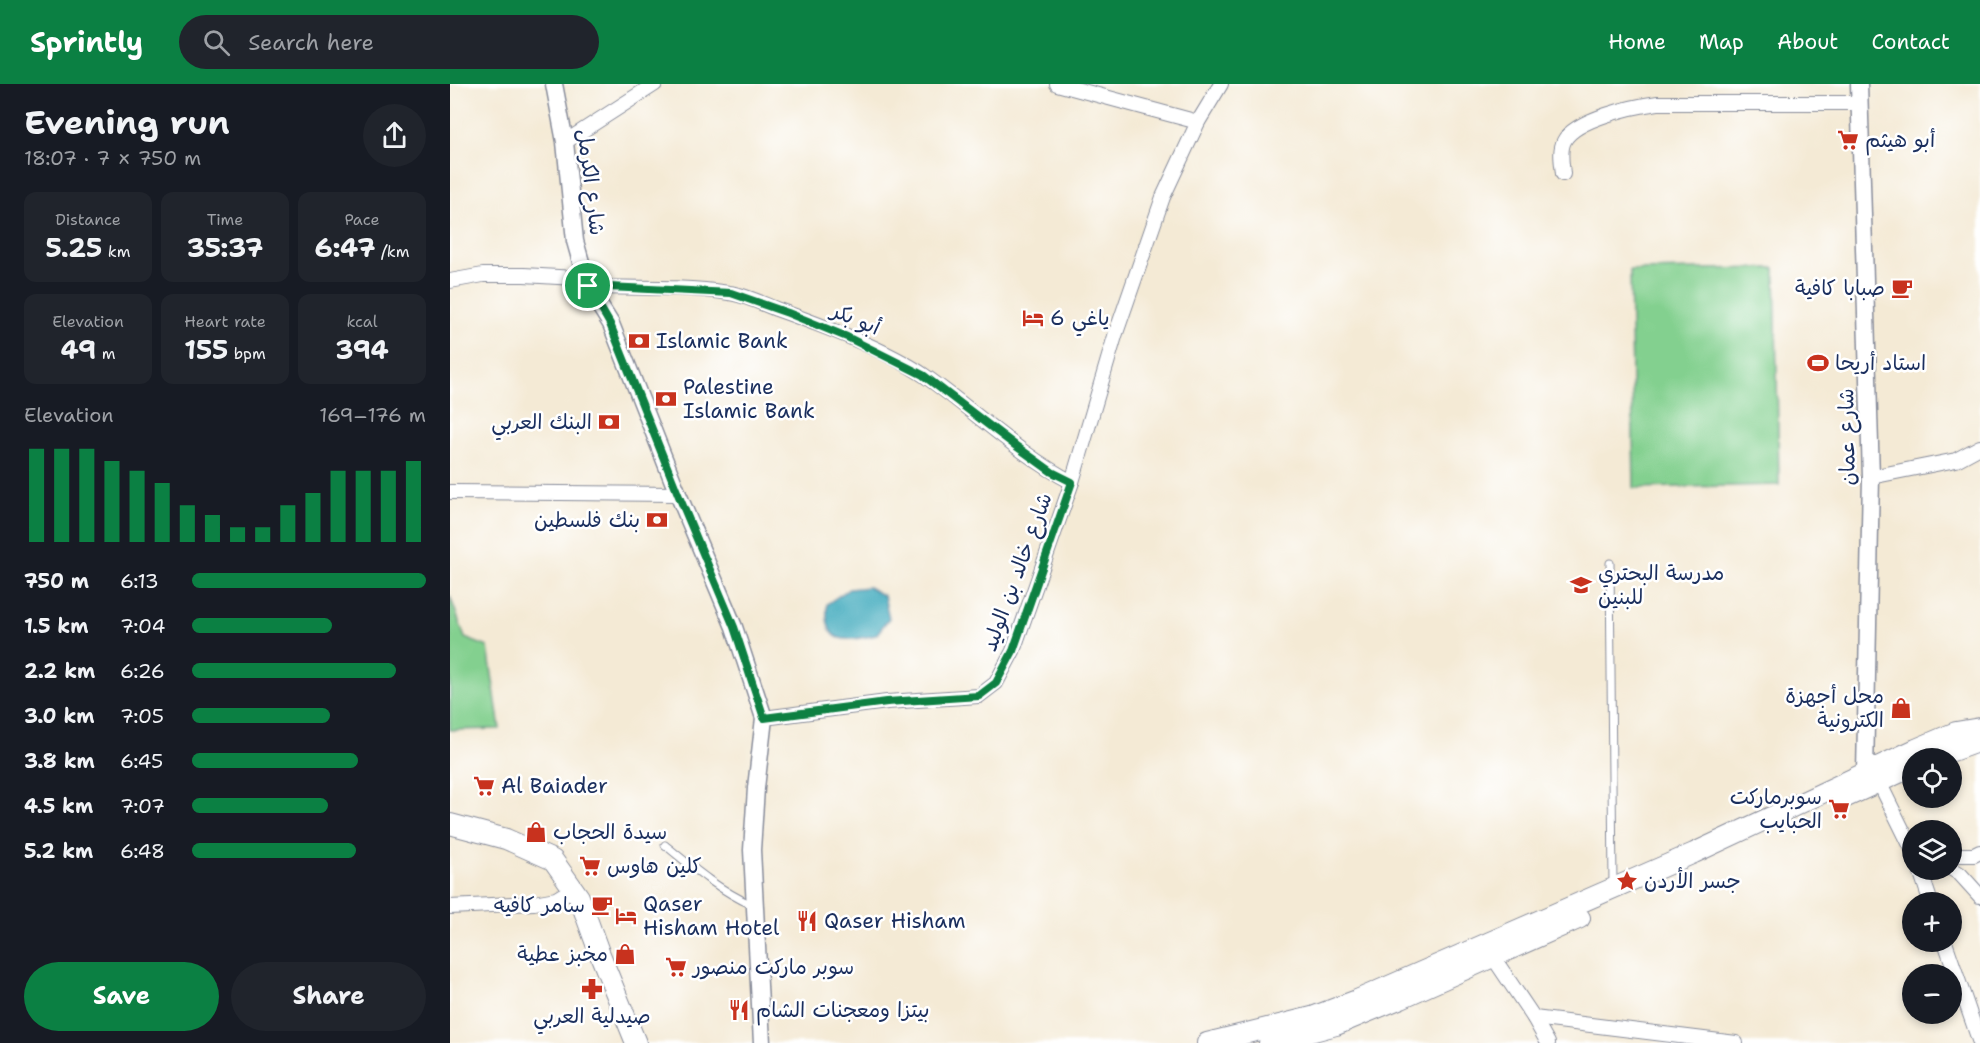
<!DOCTYPE html>
<html lang="en">
<head>
<meta charset="utf-8">
<style>
	body { margin:0; font-family:"Shantell Sans","Playpen Sans Arabic",sans-serif; background:#20242c; color:#f1f3f6; height:100vh; display:flex; flex-direction:column; font-size:22px; white-space:nowrap }
	* { box-sizing:border-box; margin:0 }
	p { font-size:20px; color:#9ea1a6 }
	.icon { flex:none; width:33px; height:33px; fill:none; stroke:currentColor; stroke-width:2; stroke-linecap:round; stroke-linejoin:round }
	.map { position:relative; flex:1; overflow:hidden }
	.sheet { display:flex; flex-direction:column; background:#171b24; width:450px }
	.sheet>* { flex:none }
	.controls { position:absolute; left:1452px; top:664px; display:grid; gap:12px }
	.controls a { display:grid; place-items:center; width:60px; height:60px; border-radius:50%; background:#171b24; box-shadow:0 3px 9px #0003; font-size:30px }
	.pin { position:absolute; display:grid; place-items:center; width:51px; height:51px; color:#fff; margin:-26px; border:3px solid #fff; border-radius:50%; box-shadow:0 2px 6px #0007 }
	.round { display:grid; place-items:center; flex:none; width:63px; height:63px; border-radius:32px; background:#20242c }
	.headline { display:flex; align-items:center; justify-content:space-between; height:102px; padding:0 24px }
	h1 { font-size:33px; font-weight:700; line-height:45px }
	.stats { display:grid; grid-template-columns:repeat(3,1fr); gap:9px; height:102px; padding:6px 24px }
	.stats div { display:grid; align-content:center; border-radius:12px; background:#20242c; text-align:center }
	.stats b { font-size:26px; font-weight:700 }
	.stats small { font-size:16px; font-weight:400 }
	.stats p { font-size:16px }
	.chart { height:168px; padding:12px 24px }
	.chart p { display:flex; justify-content:space-between }
	.chart svg { width:100%; height:108px; margin-top:6px; stroke:#0b8043; stroke-width:6 }
	.cta { display:flex; gap:12px; margin-top:auto; padding:12px 24px }
	.cta a { flex:1; height:69px; border-radius:36px; background:#0b8043; color:#fff; font-size:24px; font-weight:700; line-height:69px; text-align:center }
	.cta a+a { background:#20242c; color:#f1f3f6 }
	ul { padding:0 24px; list-style:none; font-size:20px }
	li { display:grid; grid-template-columns:96px 72px 1fr; align-items:center; height:45px }
	li i { height:15px; border-radius:8px; background:#0b8043 }
	header { display:flex; align-items:center; gap:36px; box-sizing:border-box; height:84px; padding:0 30px; background:#0b8043; color:#fff }
	header strong { font-size:28px }
	nav { display:flex; gap:33px; margin-inline-start:auto; font-size:21px }
	.search { width:420px; height:54px; background:#20242c; display:flex; align-items:center; gap:15px; box-sizing:border-box; padding:0 21px; border-radius:33px; color:#9ea1a6; font-size:22px }
	main { display:flex; flex:1; min-height:0 }
	.map>svg:first-child { display:block }
	.green { fill:#83d08f; stroke:#4f8076; stroke-width:1.5 }
	.water { fill:#3da9bc; stroke:#2c6c8d; stroke-width:1.5 }
	.lines { fill:none; stroke-linecap:round; stroke-linejoin:round }
	.service-casing { stroke:#888c9a; stroke-width:9 }
	.minor-casing { stroke:#888c9a; stroke-width:16 }
	.tertiary-casing { stroke:#888c9a; stroke-width:19 }
	.secondary-casing { stroke:#888c9a; stroke-width:22 }
	.service { stroke:#fff; stroke-width:7 }
	.minor { stroke:#fff; stroke-width:14 }
	.tertiary { stroke:#fff; stroke-width:16 }
	.secondary { stroke:#fff; stroke-width:20 }
	.route-casing { stroke:#fff; stroke-width:12 }
	.route { stroke:#0b8043; stroke-width:8 }
	.labels { text-anchor:middle; dominant-baseline:central; stroke-width:5; stroke-linejoin:round; paint-order:stroke }
	.poi-label { font-size:21px; fill:#1b2f5e; stroke:#fff; text-anchor:start }
	.street-label { font-size:21px; fill:#1b2f5e; stroke:#fff }
</style>
</head>
<body>
<header>
<strong>Sprintly</strong>
<div class="search"><svg class="icon" aria-label="search" viewBox="0 0 24 24"><circle cx="10" cy="10" r="6"/><path d="M15 15l6 6"/></svg>Search here</div>
<nav><a>Home</a><a>Map</a><a>About</a><a>Contact</a></nav>
</header>
<main>
<section class="sheet">
<div class="headline"><div><h1>Evening run</h1><p>18:07 · 7 × 750 m</p></div><a class="round"><svg class="icon" aria-label="share" viewBox="0 0 24 24"><path d="M12 15V3M7 8l5-5 5 5M5 13v7h14v-7"/></svg></a></div>
<div class="stats">
<div><p>Distance</p><b>5.25<small> km</small></b></div>
<div><p>Time</p><b>35:37</b></div>
<div><p>Pace</p><b>6:47<small> /km</small></b></div>
</div>
<div class="stats">
<div><p>Elevation</p><b>49<small> m</small></b></div>
<div><p>Heart rate</p><b>155<small> bpm</small></b></div>
<div><p>kcal</p><b>394</b></div>
</div>
<div class="chart"><p><span>Elevation</span>169–176 m</p>
<svg viewBox="0 0 160 44" preserveAspectRatio="none"><path d="M5 44V6M15 44V6M25 44V6M35 44V11M45 44V15M55 44V20M65 44V29M75 44V33M85 44V38M95 44V38M105 44V29M115 44V24M125 44V15M135 44V15M145 44V15M155 44V11"/></svg>
</div>
<ul>
<li><b>750 m</b>6:13<i style="width:100%"></i></li>
<li><b>1.5 km</b>7:04<i style="width:60%"></i></li>
<li><b>2.2 km</b>6:26<i style="width:87%"></i></li>
<li><b>3.0 km</b>7:05<i style="width:59%"></i></li>
<li><b>3.8 km</b>6:45<i style="width:71%"></i></li>
<li><b>4.5 km</b>7:07<i style="width:58%"></i></li>
<li><b>5.2 km</b>6:48<i style="width:70%"></i></li>
</ul>
<div class="cta"><a>Save</a><a>Share</a></div>
</section>
<div class="map">
<svg width="1530" height="959" viewBox="0 0 1530 959">
	<rect width="100%" height="100%" fill="#fff"/>
	<filter id="ink" filterUnits="userSpaceOnUse"><feTurbulence type="fractalNoise" baseFrequency=".0167" numOctaves="2"/><feDisplacementMap in="SourceGraphic" scale="12" xChannelSelector="R" yChannelSelector="G"/><feConvolveMatrix kernelMatrix="1 2 1 2 8 2 1 2 1" color-interpolation-filters="sRGB"/></filter>
	<filter id="wash" filterUnits="userSpaceOnUse"><feTurbulence type="fractalNoise" baseFrequency=".008" numOctaves="4" result="noise"/><feDisplacementMap in="SourceGraphic" scale="24" xChannelSelector="R" yChannelSelector="G"/><feGaussianBlur stdDeviation="1.35" result="paint"/><feColorMatrix in="noise" values="0 0 0 0 0 0 0 0 0 0 0 0 0 0 0 0 0 1.4 0 .05"/><feComposite in="paint" operator="in"/></filter>
	<g filter="url(#wash)">
		<rect width="100%" height="100%" fill="#f4ead5"/>
		<g class="green">
			<path d="M 1325,184 L 1329,401 L 1184,404 L 1180,186 Z"/>
			<path d="M 0,512 L 15,554 L 38,563 L 50,645 L 0,646 Z"/>
		</g>
		<path class="water" d="M 418,503 L 434,512 L 439,534 L 426,551 C 393,558 374,561 377,520 L 399,505 Z"/>
	</g>
	<g filter="url(#ink)">
		<g class="lines">
			<defs>
				<g id="service">
					<path d="M 1160,479 L 1163,802"/>
					<path d="M 215,761 C 243,784 269,806 302,821"/>
				</g>
				<g id="minor">
					<path d="M 607,0 L 748,38"/>
					<path d="M 115,58 L 205,0"/>
					<path d="M 1113,90 C 1112,79 1109,67 1114,57 C 1125,35 1185,22 1208,19 L 1409,19"/>
					<path d="M 0,197 L 33,191 L 74,191 L 125,194 L 138,203 C 182,204 235,202 279,209 C 295,211 311,219 326,225 C 371,241 436,265 475,292 C 525,327 568,370 622,398"/>
					<path d="M 1421,393 L 1506,376 L 1530,363"/>
					<path d="M 0,408 L 228,410"/>
					<path d="M 314,634 L 437,618 L 529,612 L 546,599 L 563,567 L 622,398 L 665,252 L 713,113 L 748,38 L 771,0"/>
					<path d="M 1429,698 L 1462,765"/>
					<path d="M 1502,771 L 1524,771 L 1530,768"/>
					<path d="M 1502,785 L 1510,790 L 1530,812"/>
					<path d="M 1470,786 L 1481,819"/>
					<path d="M 0,823 L 84,819 L 106,815 L 124,804"/>
					<path d="M 1495,858 L 1530,959"/>
					<path d="M 1043,873 L 1084,934 L 1098,959"/>
					<path d="M 1084,934 L 1286,959"/>
				</g>
				<g id="tertiary">
					<path d="M 104,0 L 115,58 L 125,157 L 138,203 L 161,240 L 228,410 L 284,543 L 314,634 L 306,704 L 302,766 L 312,959"/>
					<path d="M 1409,0 L 1421,393 L 1415,689 L 1423,694"/>
				</g>
				<g id="secondary">
					<path d="M 1480,675 L 1530,657"/>
					<path d="M 1392,715 L 1462,683"/>
					<path d="M 0,740 L 56,755 L 103,776 L 129,813 L 149,868 L 186,959"/>
					<path d="M 757,959 L 862,933 L 907,916 L 1244,769 L 1466,665 L 1506,648 L 1530,644"/>
					<path d="M 819,959 L 886,941 L 951,914 L 1130,834"/>
				</g>
			</defs>
			<use href="#service" class="service-casing"/>
			<use href="#minor" class="minor-casing"/>
			<use href="#tertiary" class="tertiary-casing"/>
			<use href="#secondary" class="secondary-casing"/>
			<use href="#service" class="service"/>
			<use href="#minor" class="minor"/>
			<use href="#tertiary" class="tertiary"/>
			<use href="#secondary" class="secondary"/>
		</g>
	</g>
	<g class="lines" filter="url(#ink)">
		<defs>
			<path id="route" d="M 138,202 L 281,209 L 338,229 L 397,253 L 473,291 L 566,362 L 602,388 L 622,398 L 563,567 L 546,599 L 529,612 L 437,618 L 314,634 L 284,543 L 228,410 L 160,240 Z"/>
		</defs>
		<use href="#route" class="route-casing"/>
		<use href="#route" class="route"/>
	</g>
	<defs>
		<symbol id="supermarket-bare" viewBox="-9 -9 18 18"><path d="M-6-5.5h2.5l.6 2H6L4.5 2H-2.5L-4.4-4H-6ZM-1.5 3.2a1.3 1.3 0 1 0 .1 0ZM3 3.2a1.3 1.3 0 1 0 .1 0Z" fill="#c8321e" stroke="#fff" stroke-width="2.5" paint-order="stroke"/></symbol>
		<symbol id="cafe-bare" viewBox="-9 -9 18 18"><path d="M-5.5-4.5H6V0H3Q3 3.5 0 3.5H-2.5Q-5.5 3.5-5.5 0ZM3-3.2v2h1.7v-2ZM-6 4.5H4V6H-6Z" fill="#c8321e" stroke="#fff" stroke-width="2.5" paint-order="stroke"/></symbol>
		<symbol id="hotel-bare" viewBox="-9 -9 18 18"><path d="M-6-4.5h1.5V1H6V5H4.5V3h-9V5H-6ZM-4 0a1.8 1.8 0 1 1 3.6 0ZM.5 0V-2.5h3Q6-2.5 6 0Z" fill="#c8321e" stroke="#fff" stroke-width="2.5" paint-order="stroke"/></symbol>
		<symbol id="bank-bare" viewBox="-9 -9 18 18"><path d="M-6-4H6V4H-6ZM0-2.3a2.3 2.3 0 1 0 0 4.6a2.3 2.3 0 1 0 0-4.6Z" fill="#c8321e" stroke="#fff" stroke-width="2.5" paint-order="stroke"/></symbol>
		<symbol id="stadium-bare" viewBox="-9 -9 18 18"><path d="M0-5a6.5 5 0 1 0 0 10a6.5 5 0 1 0 0-10ZM-3.5-1.8h7v3.6h-7Z" fill="#c8321e" stroke="#fff" stroke-width="2.5" paint-order="stroke"/></symbol>
		<symbol id="school-bare" viewBox="-9 -9 18 18"><path d="M0-5L7-2L0 1L-7-2ZM-4 1L0 2.5L4 1V4Q0 6-4 4Z" fill="#c8321e" stroke="#fff" stroke-width="2.5" paint-order="stroke"/></symbol>
		<symbol id="shop-bare" viewBox="-9 -9 18 18"><path d="M-5-2.5h2.3a2.7 3.5 0 0 1 5.4 0H5L5.5 6h-11ZM-1.5-2.5h3a1.5 2.3 0 0 0-3 0Z" fill="#c8321e" stroke="#fff" stroke-width="2.5" paint-order="stroke"/></symbol>
		<symbol id="sight-bare" viewBox="-9 -9 18 18"><path d="M0-6L1.8-2.2L6-1.7L2.9 1.2L3.7 5.4L0 3.3L-3.7 5.4L-2.9 1.2L-6-1.7L-1.8-2.2Z" fill="#c8321e" stroke="#fff" stroke-width="2.5" paint-order="stroke"/></symbol>
		<symbol id="restaurant-bare" viewBox="-9 -9 18 18"><path d="M-5-6h1v4h1v-4h1v4h1v-4h1v5L-1.5 .5V6h-2V.5L-5-1ZM5-6V6H3V1.5H1.5Q1.5-4 5-6Z" fill="#c8321e" stroke="#fff" stroke-width="2.5" paint-order="stroke"/></symbol>
		<symbol id="pharmacy-bare" viewBox="-9 -9 18 18"><path d="M-2-6h4v4h4v4h-4v4h-4v-4h-4v-4h4Z" fill="#c8321e" stroke="#fff" stroke-width="2.5" paint-order="stroke"/></symbol>
	</defs>
	<g fill-rule="evenodd">
		<use href="#supermarket-bare" x="1383" y="41" width="30" height="30"/>
		<use href="#cafe-bare" x="1437" y="189" width="30" height="30"/>
		<use href="#hotel-bare" x="568" y="219" width="30" height="30"/>
		<use href="#bank-bare" x="174" y="242" width="30" height="30"/>
		<use href="#stadium-bare" x="1353" y="264" width="30" height="30"/>
		<use href="#bank-bare" x="201" y="300" width="30" height="30"/>
		<use href="#bank-bare" x="144" y="323" width="30" height="30"/>
		<use href="#bank-bare" x="192" y="421" width="30" height="30"/>
		<use href="#school-bare" x="1116" y="486" width="30" height="30"/>
		<use href="#shop-bare" x="1436" y="609" width="30" height="30"/>
		<use href="#supermarket-bare" x="19" y="687" width="30" height="30"/>
		<use href="#supermarket-bare" x="1374" y="710" width="30" height="30"/>
		<use href="#shop-bare" x="71" y="733" width="30" height="30"/>
		<use href="#supermarket-bare" x="125" y="767" width="30" height="30"/>
		<use href="#sight-bare" x="1162" y="782" width="30" height="30"/>
		<use href="#cafe-bare" x="137" y="806" width="30" height="30"/>
		<use href="#hotel-bare" x="161" y="817" width="30" height="30"/>
		<use href="#restaurant-bare" x="342" y="822" width="30" height="30"/>
		<use href="#shop-bare" x="160" y="855" width="30" height="30"/>
		<use href="#supermarket-bare" x="211" y="868" width="30" height="30"/>
		<use href="#pharmacy-bare" x="127" y="890" width="30" height="30"/>
		<use href="#restaurant-bare" x="274" y="911" width="30" height="30"/>
	</g>
	<g class="labels">
		<g class="poi-label">
			<text x="1415" y="56">أبو هيثم</text>
			<text x="1435" y="204" text-anchor="end">صبابا كافية</text>
			<text x="600" y="234">ياغي 6</text>
			<text x="206" y="257">Islamic Bank</text>
			<text x="1385" y="279">استاد أريحا</text>
			<text x="233" y="303">Palestine<tspan x="233" dy="24">Islamic Bank</tspan></text>
			<text x="142" y="338" text-anchor="end">البنك العربي</text>
			<text x="190" y="436" text-anchor="end">بنك فلسطين</text>
			<text x="1148" y="489">مدرسة البحتري<tspan x="1148" dy="24">للبنين</tspan></text>
			<text x="1434" y="612" text-anchor="end">محل أجهزة<tspan x="1434" dy="24">الكترونية</tspan></text>
			<text x="51" y="702">Al Baiader</text>
			<text x="1372" y="713" text-anchor="end">سوبرماركت<tspan x="1372" dy="24">الحبايب</tspan></text>
			<text x="103" y="748">سيدة الحجاب</text>
			<text x="157" y="782">كلين هاوس</text>
			<text x="1194" y="797">جسر الأردن</text>
			<text x="193" y="820">Qaser<tspan x="193" dy="24">Hisham Hotel</tspan></text>
			<text x="135" y="821" text-anchor="end">سامر كافيه</text>
			<text x="374" y="837">Qaser Hisham</text>
			<text x="158" y="870" text-anchor="end">مخبز عطية</text>
			<text x="243" y="883">سوبر ماركت منصور</text>
			<text x="306" y="926">بيتزا ومعجنات الشام</text>
			<text x="142" y="932" text-anchor="middle">صيدلية العربي</text>
		</g>
		<g class="street-label">
			<text transform="translate(141 98) rotate(83)">شارع الكرمل</text>
			<text transform="translate(406 235) rotate(23)">أبو بكر</text>
			<text transform="translate(1397 353) rotate(-91)">شارع عمان</text>
			<text transform="translate(567 488) rotate(-70)">شارع خالد بن الوليد</text>
		</g>
	</g>
</svg>
<div class="controls">
<a><svg class="icon" aria-label="locate" viewBox="0 0 24 24"><circle cx="12" cy="12" r="6"/><path d="M12 2v4M12 18v4M2 12h4M18 12h4"/></svg></a>
<a><svg class="icon" aria-label="layers" viewBox="0 0 24 24"><path d="M12 4l9 5-9 5-9-5zM3 14l9 5 9-5"/></svg></a>
<a>+</a>
<a>−</a>
</div>
<div class="pin" style="left:138px;top:202px;background:#1e9e55"><svg class="icon" aria-label="arrive" viewBox="0 0 24 24"><path d="M6 21V4h12l-3 4 3 4H6"/></svg></div>
</div>
</main>
</body>
</html>
